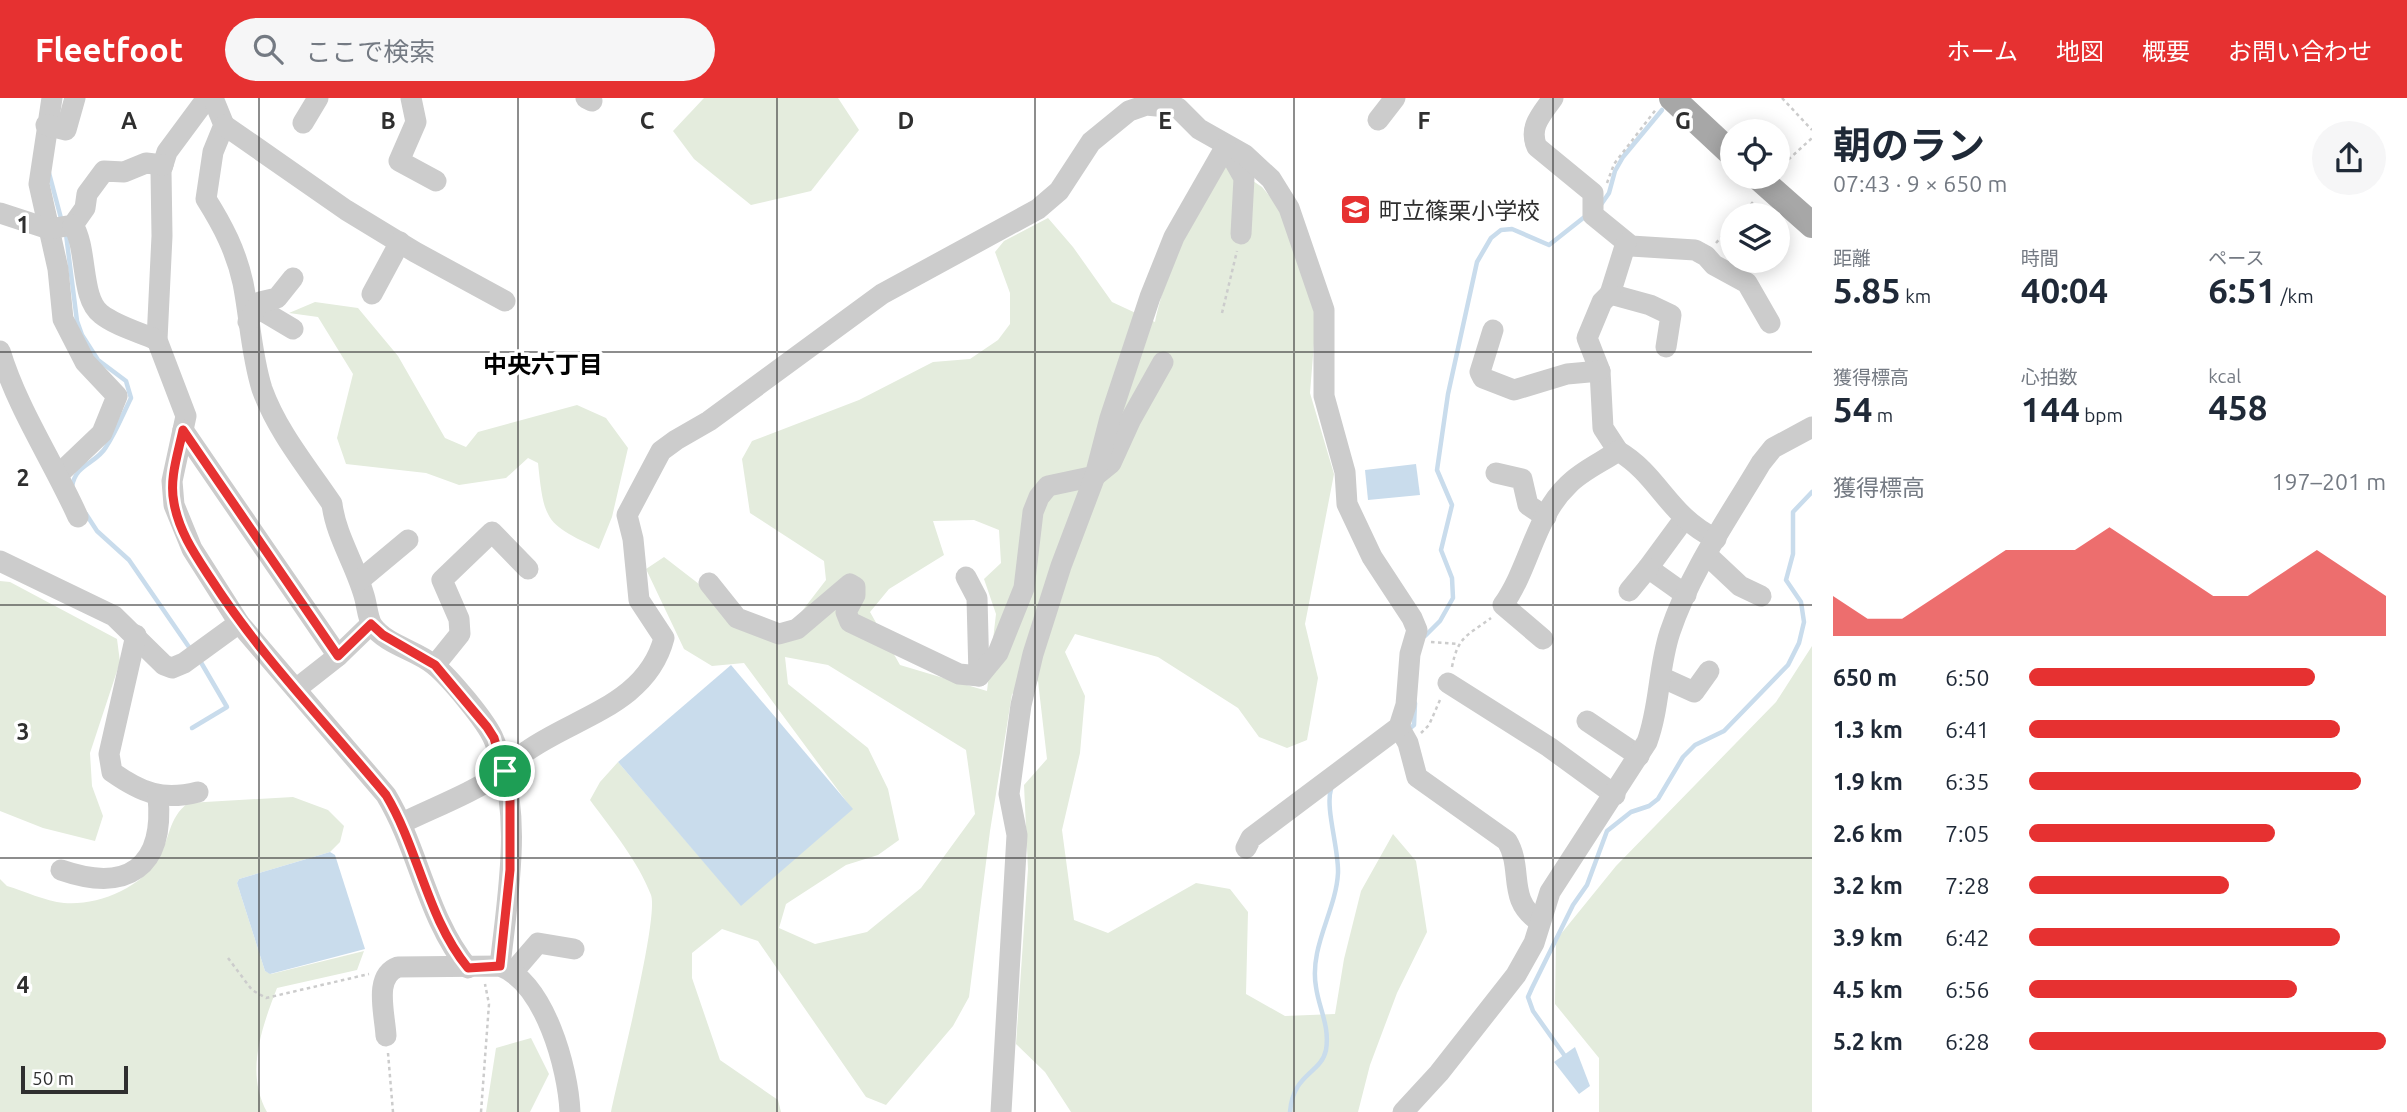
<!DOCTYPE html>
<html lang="ja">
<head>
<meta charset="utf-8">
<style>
	body { margin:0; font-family:Ubuntu,"Noto Sans JP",sans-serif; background:#f6f6f7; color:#1f2937; height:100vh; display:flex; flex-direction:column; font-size:26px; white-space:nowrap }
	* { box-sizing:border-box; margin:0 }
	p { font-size:23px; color:#747a83 }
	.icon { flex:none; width:38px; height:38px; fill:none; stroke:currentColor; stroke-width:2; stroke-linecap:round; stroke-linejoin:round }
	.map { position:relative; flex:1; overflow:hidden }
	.details { display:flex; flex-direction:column; background:#fff; width:595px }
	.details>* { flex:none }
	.buttons { position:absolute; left:1720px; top:21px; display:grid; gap:14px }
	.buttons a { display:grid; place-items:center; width:70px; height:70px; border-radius:50%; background:#fff; box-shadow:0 4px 18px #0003; font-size:35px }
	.scale { position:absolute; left:21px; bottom:18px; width:107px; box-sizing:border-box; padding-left:7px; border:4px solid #2f2f2f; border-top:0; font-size:19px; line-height:24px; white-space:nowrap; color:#2f2f2f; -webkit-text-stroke:5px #fff; paint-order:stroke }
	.pin { position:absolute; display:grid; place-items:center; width:60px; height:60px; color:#fff; margin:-30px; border:4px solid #fff; border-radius:50%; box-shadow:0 2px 7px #0007 }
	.round { display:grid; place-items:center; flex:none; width:74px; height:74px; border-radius:37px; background:#f6f6f7 }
	.summary { display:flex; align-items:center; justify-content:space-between; height:119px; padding:0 21px }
	h1 { font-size:38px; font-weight:700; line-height:52px }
	.stats { display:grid; grid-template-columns:repeat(3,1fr); gap:10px; height:119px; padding:7px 21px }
	.stats div { display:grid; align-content:center }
	.stats b { font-size:35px; font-weight:700 }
	.stats small { font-size:19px; font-weight:400 }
	.stats p { font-size:19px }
	.chart { height:196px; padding:14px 21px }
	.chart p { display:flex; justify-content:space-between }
	.chart svg { width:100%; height:126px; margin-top:7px; fill:#e63131; opacity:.7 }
	ul { padding:0 21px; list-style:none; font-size:23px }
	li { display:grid; grid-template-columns:112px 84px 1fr; align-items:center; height:52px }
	li i { height:18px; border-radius:9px; background:#e63131 }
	header { display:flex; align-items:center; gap:42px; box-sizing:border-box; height:98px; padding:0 35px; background:#e63131; color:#fff }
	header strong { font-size:33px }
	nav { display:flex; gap:38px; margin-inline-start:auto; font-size:24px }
	.search { width:490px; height:63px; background:#f6f6f7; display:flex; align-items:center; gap:18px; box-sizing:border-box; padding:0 24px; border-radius:38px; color:#747a83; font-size:26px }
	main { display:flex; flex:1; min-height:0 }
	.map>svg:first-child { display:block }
	.green { fill:#e4ecdd; fill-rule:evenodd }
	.water { fill:#c9dcec }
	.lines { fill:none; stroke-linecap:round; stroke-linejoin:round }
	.stream { stroke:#c9dcec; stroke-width:4.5 }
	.path { stroke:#ccc; stroke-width:2.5; stroke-dasharray:3.5 3.5; stroke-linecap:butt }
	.minor { stroke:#ccc; stroke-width:21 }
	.major { stroke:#a7a7a7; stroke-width:26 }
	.route-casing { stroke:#fff; stroke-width:14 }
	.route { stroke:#e63131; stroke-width:9 }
	.grid { fill:none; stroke:#2f2f2f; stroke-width:2; stroke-opacity:0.55 }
	.labels { text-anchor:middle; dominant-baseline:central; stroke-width:7; stroke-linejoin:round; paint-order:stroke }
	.poi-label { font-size:23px; fill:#2f2f2f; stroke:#fff; text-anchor:start }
	.neighbourhood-label { font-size:24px; font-weight:bold; fill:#000; stroke:#fff }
	.grid-label { font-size:23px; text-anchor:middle; font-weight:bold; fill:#2f2f2f; stroke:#fff; stroke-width:7; stroke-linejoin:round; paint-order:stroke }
</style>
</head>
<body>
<header>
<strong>Fleetfoot</strong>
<div class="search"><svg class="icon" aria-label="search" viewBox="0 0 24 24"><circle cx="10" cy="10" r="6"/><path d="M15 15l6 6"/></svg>ここで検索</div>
<nav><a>ホーム</a><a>地図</a><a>概要</a><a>お問い合わせ</a></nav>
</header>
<main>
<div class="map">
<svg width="1812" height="1014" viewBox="0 0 1812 1014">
	<rect width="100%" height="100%" fill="#fff"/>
	<g class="green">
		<path d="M 704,0 L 838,0 L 859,32 L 811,93 L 751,107 L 694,61 L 673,33 Z"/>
		<path d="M 1229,67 L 1262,89 L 1277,107 L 1286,125 L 1316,220 L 1310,295 L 1334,376 L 1305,526 L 1318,580 L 1307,642 L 1287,650 L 1259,639 L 1238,610 L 1158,559 L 1075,536 L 1065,554 L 1085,598 L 1080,655 L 1062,732 L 1074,822 L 1108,835 L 1196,785 L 1230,791 L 1248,814 L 1246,896 L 1285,918 L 1335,916 L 1344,861 L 1361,793 L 1393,736 L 1416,763 L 1427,834 L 1397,895 L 1370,967 L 1358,1014 L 1071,1014 L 1045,974 L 1016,946 L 1028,771 L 1024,687 L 1047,661 L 1038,583 L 1012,596 L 990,733 L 969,899 L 953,928 L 886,1007 L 866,999 L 758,843 L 722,831 L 692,855 L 692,880 L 720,962 L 778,1002 L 781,1014 L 611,1014 C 618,979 659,820 651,797 C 638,763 612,732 590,702 L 600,684 L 618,664 L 741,807 L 852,711 L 744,565 L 712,568 L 684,551 L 646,471 L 664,459 L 752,527 L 786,526 L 799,517 L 826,482 L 824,463 L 750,415 L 742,361 L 752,343 L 859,302 L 933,264 L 970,261 L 998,242 L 1010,226 L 1010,195 L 995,154 L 1004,143 L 1048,120 L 1073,149 L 1112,204 L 1155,224 C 1162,189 1196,80 1229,67 ZM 974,422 L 999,432 L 1001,465 L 984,481 L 996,516 L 987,593 L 900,567 L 870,514 L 889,491 L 944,457 L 933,423 ZM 785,559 L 828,567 L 966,652 L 975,716 L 921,790 L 867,834 L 815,846 L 779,830 L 786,806 L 846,767 L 878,757 L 899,742 L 888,691 L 868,650 L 788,586 Z"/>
		<path d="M 315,204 L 358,210 L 398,258 L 445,340 L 466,349 L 478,334 L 577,307 L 606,320 L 628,350 L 612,419 L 599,451 C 546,426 544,424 538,365 L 528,360 L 506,380 L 459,387 L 426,375 L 346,366 L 337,340 L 353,276 L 318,219 L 289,215 Z"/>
		<path d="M 0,483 L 10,484 L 117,541 L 120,564 L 90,655 L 92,688 L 103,718 L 95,743 L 43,730 L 0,713 Z"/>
		<path d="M 1812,548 L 1812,1014 L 1599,1014 L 1599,960 L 1555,906 L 1556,842 L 1616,768 L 1776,604 Z"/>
		<path d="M 293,699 L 328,712 L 344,728 L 340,744 L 330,754 L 239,781 L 237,785 L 265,873 L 271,876 L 364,853 L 357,872 L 277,890 C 262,929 245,975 267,1014 L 0,1014 L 0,781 L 7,788 C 24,793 45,803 64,805 C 97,808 141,790 158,761 C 170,742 168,720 188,705 Z"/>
		<path d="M 531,940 L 549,976 L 530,1014 L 486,1014 L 496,950 Z"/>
	</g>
	<g class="water">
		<path d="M 1416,366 L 1420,397 L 1368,402 L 1365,372 Z"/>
		<path d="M 731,567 L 853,711 L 741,808 L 618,664 Z"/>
		<path d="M 330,754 L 335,757 L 365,851 L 270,876 L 265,873 L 237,785 L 239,781 Z"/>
		<path d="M 1575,949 L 1590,988 L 1579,996 L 1554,964 Z"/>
	</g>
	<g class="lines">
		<g class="stream">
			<path d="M 49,75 L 62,124"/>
			<path d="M 1600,108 L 1609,95 L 1615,73 L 1623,59 L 1662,12"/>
			<path d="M 66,136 L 77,223 L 82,237 L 98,262 L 126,283 L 131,300 C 123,316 116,334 106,349 C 96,366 75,366 72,389"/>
			<path d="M 86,416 L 97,433 L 129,462 L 191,552"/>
			<path d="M 1425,538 L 1440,523 L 1453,500 L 1452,480 L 1441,452 L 1452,407 L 1437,372 L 1448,296 L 1477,164 L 1491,140 L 1501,132 L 1512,131 L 1549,147 L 1587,117"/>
			<path d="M 192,630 L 227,609 L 199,561"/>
			<path d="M 1408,632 L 1414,627 L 1415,605"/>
			<path d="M 1567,961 L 1533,913 L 1528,899 L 1532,890 L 1573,807 L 1587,787 L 1607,733 L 1631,714 L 1649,708 L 1658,701 L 1683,659 L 1695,647 L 1724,633 L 1788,567 L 1799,545 L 1804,524 L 1801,504 L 1786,482 L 1793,456 L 1793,414 L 1812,394"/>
			<path d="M 1290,1014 C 1293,975 1321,976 1326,952 C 1330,928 1319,911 1316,889 C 1309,849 1336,813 1338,775 C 1339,751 1325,710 1331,691"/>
		</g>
		<g class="path">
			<path d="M 1782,0 L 1812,32"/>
			<path d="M 1778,71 L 1812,40"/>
			<path d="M 1607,85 L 1614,66 L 1657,10"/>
			<path d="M 1741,117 L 1754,103"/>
			<path d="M 1716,145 L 1732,127"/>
			<path d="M 1222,215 L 1237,153"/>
			<path d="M 1431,544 L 1458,546"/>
			<path d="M 1452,569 C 1458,538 1467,538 1491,520"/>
			<path d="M 1421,635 L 1429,627 L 1440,602"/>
			<path d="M 228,860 L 252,892 L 266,900 L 369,876"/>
			<path d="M 388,955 L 393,1014"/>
			<path d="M 481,1014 L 489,906 L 485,886"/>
		</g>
		<g class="minor">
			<path d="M 52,0 L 39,86 L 58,171 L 63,221 L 85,264 L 117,298 L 102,335 L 59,376"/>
			<path d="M 207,0 L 167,54 L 161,73 L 162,138 L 157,242 L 186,318 L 172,383 L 174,407 L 192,451 L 239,525 L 386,697 C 419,752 427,820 468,870"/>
			<path d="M 213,0 L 224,27 L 213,54 L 206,101 C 223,128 236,153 243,185 C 250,220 251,256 262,291 C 277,333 307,369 332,406 C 336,439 357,469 365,501 C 367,509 368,520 372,527 C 386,547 416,552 434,567 C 449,579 487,624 494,642 C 524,713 508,794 500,868"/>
			<path d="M 411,0 L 416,24 L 399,63 L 436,83"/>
			<path d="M 586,0 L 592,3"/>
			<path d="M 1553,0 C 1542,16 1528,29 1537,49 L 1593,95 L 1593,117 L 1631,148 L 1695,152 L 1706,158 L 1714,167 L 1747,185 L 1770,225"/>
			<path d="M 1378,22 L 1395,0"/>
			<path d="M 303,25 L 318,0"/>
			<path d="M 46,27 L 66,32 L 75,0"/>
			<path d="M 224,27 L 346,112 L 415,154 L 505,203"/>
			<path d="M 1226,48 L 1244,80 L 1241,136"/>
			<path d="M 0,115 L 49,131 L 73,127 L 85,110 L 87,96 L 104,73 L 124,74 L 146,65 L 163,67"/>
			<path d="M 73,127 C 88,151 80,200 101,216 C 116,228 139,234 157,242"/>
			<path d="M 1626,145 L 1610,196 L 1650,207 L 1671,217 L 1666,249"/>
			<path d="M 372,196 L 400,144"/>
			<path d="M 1610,196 L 1602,204 L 1587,240 L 1600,273 L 1603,330 L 1618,353"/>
			<path d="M 256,209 L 293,231"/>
			<path d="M 248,224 L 260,204 L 277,200 L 293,180"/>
			<path d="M 1493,232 L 1480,274 L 1483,280 L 1514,292 L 1567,276 L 1600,273"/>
			<path d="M 0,253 C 18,312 53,363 78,419"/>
			<path d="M 183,332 L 338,558 L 296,591"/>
			<path d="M 1496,375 L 1522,381 L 1528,407 L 1546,419"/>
			<path d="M 1684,421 L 1648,470 L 1686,497"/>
			<path d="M 1707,457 L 1740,488 L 1761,498"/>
			<path d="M 0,463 L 114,518 L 164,567 L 172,570 L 184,565 L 239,525"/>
			<path d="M 966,479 L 977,500 L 979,578"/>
			<path d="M 360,482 L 408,442"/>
			<path d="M 709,485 L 737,520 L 779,536 L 797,531 L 850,486 L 855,489 L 855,497 L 846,514 L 850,524 L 959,576 L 979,578 L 998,555 L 1024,490 L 1033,414 L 1039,399 L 1048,388 L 1095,378 L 1111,365 L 1131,321 L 1163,264"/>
			<path d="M 1629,493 L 1648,470"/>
			<path d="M 136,537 L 109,656 L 112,674 C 142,695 162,703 198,694"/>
			<path d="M 1543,541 L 1503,507 C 1529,471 1535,418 1568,387 C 1581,373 1602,364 1618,353 C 1659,377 1668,418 1716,441"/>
			<path d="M 338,558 L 371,526"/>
			<path d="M 435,567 L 460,536 L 459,521 L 442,482 L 492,434 L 528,471"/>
			<path d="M 1661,579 L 1694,594 L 1709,573"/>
			<path d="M 1448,585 L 1549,649 L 1615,697"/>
			<path d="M 1587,623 L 1639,658"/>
			<path d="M 1399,629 L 1408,645 L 1417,679 L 1507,743 C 1524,771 1506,802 1539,823"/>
			<path d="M 402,725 C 435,709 472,695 503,674 C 512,668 518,659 527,653 C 575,619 647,606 664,540 L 639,502 L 633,441 L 627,417 L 661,353 L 676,342 L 709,323 L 882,196 L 1038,111 L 1059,93 L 1091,44 L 1129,13 L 1146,7 L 1178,10 L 1199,31 L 1245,57 L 1271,81 L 1289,110 L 1324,212 L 1324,298 L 1345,374 L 1347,406 L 1372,459 L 1412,520 L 1417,532 L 1410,556 L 1406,607 L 1399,629 L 1251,740 L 1246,750"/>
			<path d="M 61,772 C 127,795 165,770 158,698"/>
			<path d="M 514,873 L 538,845 L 574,851"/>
			<path d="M 386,938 C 385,916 373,878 398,869 L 500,868 C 545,885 568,970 570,1014"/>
			<path d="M 1001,1014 L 1017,737 L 1009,696 L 1021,607 L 1033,556 L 1061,468 L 1095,378 L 1110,320 L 1150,199 L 1174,139 L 1226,48"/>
			<path d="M 1403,1014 L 1439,975 L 1516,877 L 1534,845 L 1550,794 L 1647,644 C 1660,609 1658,570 1670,534 C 1690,474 1729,419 1761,365 L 1773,350 L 1812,329"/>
		</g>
		<g class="major">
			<path d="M 1672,0 L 1732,56"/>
			<path d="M 1758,79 L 1812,127"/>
		</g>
	</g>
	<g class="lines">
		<defs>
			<path id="route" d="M 183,332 L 338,558 L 371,526 L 383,537 L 435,567 L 487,629 L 494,640 L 510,695 L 510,772 L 500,868 L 468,870 C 427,820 419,752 386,697 C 327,626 261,559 211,481 C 196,458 179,434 174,405 C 169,381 178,356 183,332 Z"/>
		</defs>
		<use href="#route" class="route-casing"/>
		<use href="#route" class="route"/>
	</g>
	<path class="grid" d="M 259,0 L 259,1014M 518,0 L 518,1014M 777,0 L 777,1014M 1035,0 L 1035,1014M 1294,0 L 1294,1014M 1553,0 L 1553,1014M 0,254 L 1812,254M 0,507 L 1812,507M 0,760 L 1812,760"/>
	<defs>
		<symbol id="school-square" viewBox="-11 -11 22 22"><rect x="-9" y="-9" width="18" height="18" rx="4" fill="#e63131" stroke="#fff"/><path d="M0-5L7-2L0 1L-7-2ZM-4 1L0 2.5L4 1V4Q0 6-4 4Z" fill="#fff"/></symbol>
	</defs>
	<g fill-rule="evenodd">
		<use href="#school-square" x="1338" y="94" width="35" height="35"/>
	</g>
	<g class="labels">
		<g class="poi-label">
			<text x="1379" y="112">町立篠栗小学校</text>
		</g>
		<g class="neighbourhood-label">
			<text x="543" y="266">中央六丁目</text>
		</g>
	</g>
	<g class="grid-label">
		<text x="129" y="31">A</text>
		<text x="388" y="31">B</text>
		<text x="647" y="31">C</text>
		<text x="906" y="31">D</text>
		<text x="1165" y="31">E</text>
		<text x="1424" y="31">F</text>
		<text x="1683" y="31">G</text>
		<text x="23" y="135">1</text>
		<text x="23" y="388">2</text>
		<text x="23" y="642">3</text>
		<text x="23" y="895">4</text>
	</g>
</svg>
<div class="buttons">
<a><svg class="icon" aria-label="locate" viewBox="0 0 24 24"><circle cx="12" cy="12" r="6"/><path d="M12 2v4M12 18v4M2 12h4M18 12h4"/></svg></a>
<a><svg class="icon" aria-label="layers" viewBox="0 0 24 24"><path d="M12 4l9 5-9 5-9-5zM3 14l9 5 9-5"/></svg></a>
</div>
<div class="scale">50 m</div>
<div class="pin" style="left:505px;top:673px;background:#1e9e55"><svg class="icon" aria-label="arrive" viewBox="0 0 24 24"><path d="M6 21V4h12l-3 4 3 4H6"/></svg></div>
</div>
<section class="details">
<div class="summary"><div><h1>朝のラン</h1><p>07:43 · 9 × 650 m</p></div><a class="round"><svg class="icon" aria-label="share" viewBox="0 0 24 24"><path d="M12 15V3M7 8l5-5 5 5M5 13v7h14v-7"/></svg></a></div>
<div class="stats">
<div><p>距離</p><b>5.85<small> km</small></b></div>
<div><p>時間</p><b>40:04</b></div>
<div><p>ペース</p><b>6:51<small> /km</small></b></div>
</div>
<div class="stats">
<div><p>獲得標高</p><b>54<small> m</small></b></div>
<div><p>心拍数</p><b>144<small> bpm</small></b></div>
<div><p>kcal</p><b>458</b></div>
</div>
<div class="chart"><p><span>獲得標高</span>197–201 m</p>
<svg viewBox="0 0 160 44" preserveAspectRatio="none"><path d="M0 44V30L10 38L20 38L30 30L40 22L50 14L60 14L70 14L80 6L90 14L100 22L110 30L120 30L130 22L140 14L150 22L160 30V44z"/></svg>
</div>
<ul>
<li><b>650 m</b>6:50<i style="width:80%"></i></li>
<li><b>1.3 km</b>6:41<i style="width:87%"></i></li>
<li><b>1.9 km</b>6:35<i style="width:93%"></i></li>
<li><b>2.6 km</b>7:05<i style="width:69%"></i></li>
<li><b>3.2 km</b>7:28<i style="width:56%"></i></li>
<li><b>3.9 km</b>6:42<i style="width:87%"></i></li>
<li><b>4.5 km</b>6:56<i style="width:75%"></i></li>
<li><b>5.2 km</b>6:28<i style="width:100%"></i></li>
</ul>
</section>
</main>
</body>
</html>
